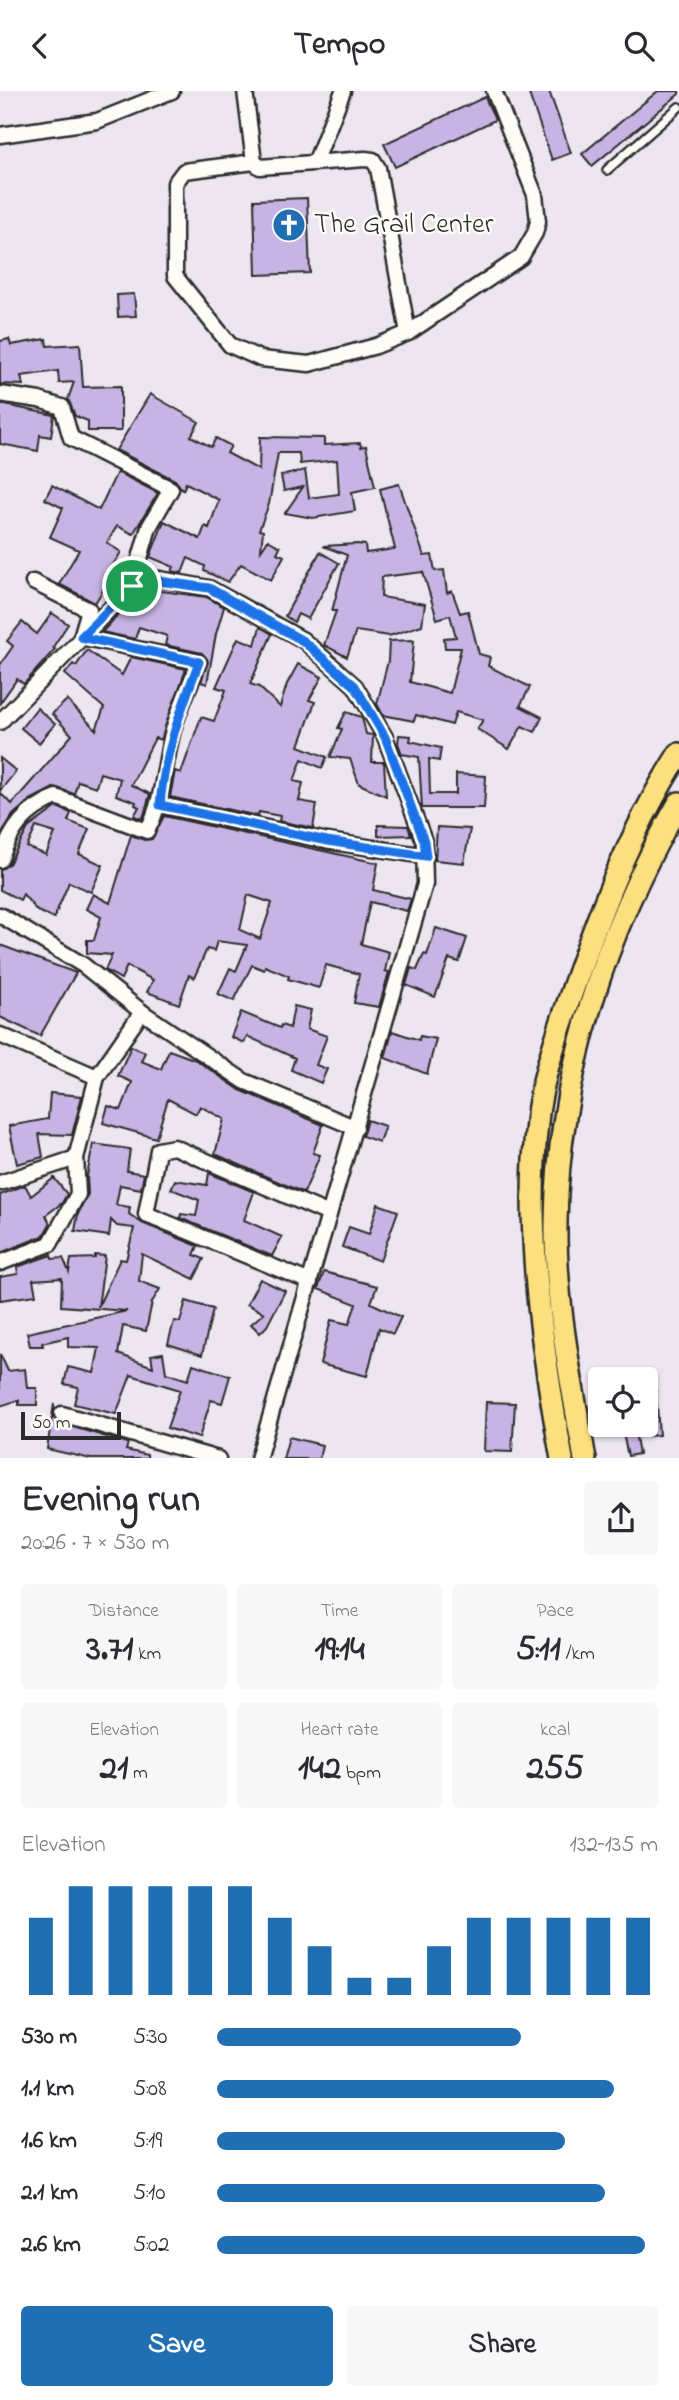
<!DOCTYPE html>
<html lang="en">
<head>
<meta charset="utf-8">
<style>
	body { margin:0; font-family:"Indie Flower",sans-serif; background:#f7f7f7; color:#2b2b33; height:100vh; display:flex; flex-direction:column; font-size:26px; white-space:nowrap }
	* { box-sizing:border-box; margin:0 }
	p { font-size:23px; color:#7c7c81 }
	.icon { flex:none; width:38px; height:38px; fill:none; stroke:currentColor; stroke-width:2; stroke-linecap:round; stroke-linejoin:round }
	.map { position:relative; height:1367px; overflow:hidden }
	.details { display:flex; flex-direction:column; background:#fff; flex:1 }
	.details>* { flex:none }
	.buttons { position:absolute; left:588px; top:1276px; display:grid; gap:14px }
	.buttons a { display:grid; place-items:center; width:70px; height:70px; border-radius:7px; background:#fff; box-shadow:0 2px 5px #0004; font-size:35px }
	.scale { position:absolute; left:21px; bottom:18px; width:100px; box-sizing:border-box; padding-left:7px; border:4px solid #2b2b2b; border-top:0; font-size:19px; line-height:24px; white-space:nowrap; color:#2b2b2b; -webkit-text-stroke:5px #fdfcf7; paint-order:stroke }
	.pin { position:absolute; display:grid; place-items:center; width:60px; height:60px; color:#fff; margin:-30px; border:4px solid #fff; border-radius:50%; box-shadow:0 2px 7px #0007 }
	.round { display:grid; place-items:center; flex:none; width:74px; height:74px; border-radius:7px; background:#f7f7f7 }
	.summary { display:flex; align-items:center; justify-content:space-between; height:119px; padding:0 21px }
	h1 { font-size:38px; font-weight:800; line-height:52px }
	.figures { display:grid; grid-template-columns:repeat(3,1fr); gap:10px; height:119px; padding:7px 21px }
	.figures div { display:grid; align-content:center; border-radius:7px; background:#f7f7f7; text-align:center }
	.figures b { font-size:35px; font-weight:800 }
	.figures small { font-size:19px; font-weight:400 }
	.figures p { font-size:19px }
	.chart { height:196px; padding:14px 21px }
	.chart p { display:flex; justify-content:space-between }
	.chart svg { width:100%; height:126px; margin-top:7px; stroke:#1f6fb2; stroke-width:6 }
	.primary-button { display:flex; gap:14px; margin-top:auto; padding:14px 21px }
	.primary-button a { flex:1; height:80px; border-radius:7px; background:#1f6fb2; color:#fff; font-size:28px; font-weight:800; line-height:80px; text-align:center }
	.primary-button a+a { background:#f7f7f7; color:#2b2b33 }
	ul { padding:0 21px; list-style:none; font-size:23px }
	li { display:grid; grid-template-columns:112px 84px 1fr; align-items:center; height:52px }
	li i { height:18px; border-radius:9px; background:#1f6fb2 }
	header { display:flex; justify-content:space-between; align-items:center; height:91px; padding:0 21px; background:#fff; font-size:32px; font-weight:800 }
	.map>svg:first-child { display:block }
	.building { fill:#c7b4e4; stroke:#2b2b2b; stroke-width:2; fill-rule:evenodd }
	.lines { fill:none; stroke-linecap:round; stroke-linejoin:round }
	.service-casing { stroke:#2b2b2b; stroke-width:12 }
	.minor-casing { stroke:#2b2b2b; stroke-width:19 }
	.primary-casing { stroke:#2b2b2b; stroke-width:26 }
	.service { stroke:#fdfcf7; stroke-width:7 }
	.minor { stroke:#fdfcf7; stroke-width:14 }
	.primary { stroke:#fce080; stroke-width:21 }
	.route-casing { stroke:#fff; stroke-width:14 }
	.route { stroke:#1a73e8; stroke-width:9 }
	.labels { text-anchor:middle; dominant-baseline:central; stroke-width:5; stroke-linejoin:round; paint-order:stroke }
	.poi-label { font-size:28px; fill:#2b2b2b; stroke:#fdfcf7; text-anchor:start }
</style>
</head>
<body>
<header><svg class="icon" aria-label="back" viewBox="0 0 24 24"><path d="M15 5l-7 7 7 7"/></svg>Tempo<svg class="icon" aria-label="search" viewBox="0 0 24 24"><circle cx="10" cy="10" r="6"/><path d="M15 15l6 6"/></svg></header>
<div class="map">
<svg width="679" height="1368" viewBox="0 0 679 1368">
	<rect width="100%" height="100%" fill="#ede6f1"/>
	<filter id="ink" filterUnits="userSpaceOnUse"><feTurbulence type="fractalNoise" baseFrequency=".0143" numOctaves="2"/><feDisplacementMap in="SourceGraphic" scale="14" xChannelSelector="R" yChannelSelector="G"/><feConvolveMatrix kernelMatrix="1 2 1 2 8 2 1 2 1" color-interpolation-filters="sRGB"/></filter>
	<g filter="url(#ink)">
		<g class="building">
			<path d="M 528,0 L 549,0 L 571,62 L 552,69 Z"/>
			<path d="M 658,0 L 679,0 L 679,3 L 592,75 L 582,63 Z"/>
			<path d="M 485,6 L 495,29 L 395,76 L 384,53 Z"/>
			<path d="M 307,107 L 310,182 L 256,184 L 254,109 Z"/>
			<path d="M 134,203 L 136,225 L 118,226 L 117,204 Z"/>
			<path d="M 9,248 L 11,254 L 46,248 L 47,255 L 80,253 L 83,296 L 121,295 L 121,340 L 88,340 L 88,330 L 75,325 L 68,308 L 74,291 L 59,292 L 58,280 L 21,285 L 23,294 L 0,293 L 0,250 Z"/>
			<path d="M 150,303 L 199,331 L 191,345 L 211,356 L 216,347 L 231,355 L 227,362 L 259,379 L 260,346 L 324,347 L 324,354 L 360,352 L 361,356 L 366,355 L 375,396 L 352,401 L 355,420 L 313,427 L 285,422 L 303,396 L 284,400 L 281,385 L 305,379 L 309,407 L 339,403 L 337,369 L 300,373 L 299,362 L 278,362 L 269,413 L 259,439 L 263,440 L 261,459 L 268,449 L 280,456 L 277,462 L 284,465 L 271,489 L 241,473 L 228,491 L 204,480 L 205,475 L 188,467 L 182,482 L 172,480 L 174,476 L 150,466 L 164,430 L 200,448 L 205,435 L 209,437 L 219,409 L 186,392 L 183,399 L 175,389 L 116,359 Z"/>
			<path d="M 0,313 L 54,324 L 51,346 L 40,344 L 38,360 L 0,353 Z"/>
			<path d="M 117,381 L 158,402 L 133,443 L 117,435 L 107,452 L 121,461 L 107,484 L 111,486 L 95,512 L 59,493 L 79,459 L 50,446 L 63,417 L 45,408 L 52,394 L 99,419 Z"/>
			<path d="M 399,393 L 424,465 L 432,464 L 435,480 L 444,479 L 447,502 L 452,500 L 460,522 L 468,520 L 479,563 L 490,566 L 488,575 L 530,596 L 520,615 L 542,626 L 535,641 L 522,635 L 509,658 L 477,638 L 483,629 L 456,621 L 452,634 L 416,624 L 414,630 L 383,624 L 377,613 L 388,570 L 389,550 L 414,549 L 410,591 L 450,602 L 461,557 L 445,557 L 444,547 L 456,546 L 450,524 L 437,528 L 423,481 L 382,486 L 381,506 L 425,513 L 422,534 L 389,545 L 356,540 L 347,566 L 324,554 L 336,520 L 332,520 L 347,464 L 323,455 L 357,453 L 365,454 L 366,462 L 395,458 L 380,398 Z"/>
			<path d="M 320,461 L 339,472 L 308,528 L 298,523 L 294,531 L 285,525 Z"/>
			<path d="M 147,498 L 206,506 L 224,516 L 216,543 L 207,593 L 201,591 L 208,570 L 202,562 L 165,554 L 167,545 L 139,536 L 135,548 L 102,541 L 132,509 L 136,511 L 138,502 Z"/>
			<path d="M 52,522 L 68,533 L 53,556 L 55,558 L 24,593 L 17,588 L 0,612 L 0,574 L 13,555 L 7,550 L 22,531 L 37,543 Z"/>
			<path d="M 260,536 L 272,543 L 250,593 L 259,596 L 280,616 L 287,593 L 298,573 L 322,586 L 309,609 L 315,611 L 299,655 L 327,666 L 322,677 L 302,668 L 294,690 L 303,692 L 299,710 L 317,713 L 313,737 L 279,730 L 280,725 L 259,721 L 258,725 L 170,706 L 175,680 L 181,682 L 201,626 L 214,630 L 226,599 L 216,596 L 238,547 L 255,554 Z"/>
			<path d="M 87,559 L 122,584 L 131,566 L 186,578 L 161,649 L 155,647 L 131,694 L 150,703 L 144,724 L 142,728 L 134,725 L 139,716 L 135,714 L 136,711 L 116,704 L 120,688 L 100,682 L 96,696 L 78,690 L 74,703 L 55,696 L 30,709 L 13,724 L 0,745 L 0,702 L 12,713 L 72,644 L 52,623 L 67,609 L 96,639 L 104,617 L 65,583 L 73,573 L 76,575 Z"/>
			<path d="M 37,617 L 55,633 L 39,652 L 21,637 Z"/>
			<path d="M 346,621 L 362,626 L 366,643 L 373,644 L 372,671 L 384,671 L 386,705 L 359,693 L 350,668 L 330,666 L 342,638 L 338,637 Z"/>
			<path d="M 399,644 L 411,645 L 410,650 L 441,657 L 439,670 L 429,668 L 430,703 L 456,703 L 456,683 L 486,685 L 484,717 L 422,717 L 419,666 L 402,663 L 398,652 Z"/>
			<path d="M 0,667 L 16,680 L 0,700 Z"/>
			<path d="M 57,716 L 71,722 L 68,730 L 89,738 L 79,763 L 103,774 L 91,801 L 69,791 L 54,827 L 37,820 L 23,803 L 20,809 L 0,799 L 0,778 L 9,773 L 28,737 ZM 36,736 L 55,742 L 46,764 L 27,756 Z"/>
			<path d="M 164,725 L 378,772 L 373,799 L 411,808 L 407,820 L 370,811 L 361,853 L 389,861 L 385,880 L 389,881 L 379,916 L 354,912 L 359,883 L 326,874 L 319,897 L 288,888 L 289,885 L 265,875 L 264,879 L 252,874 L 234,910 L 218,903 L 230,877 L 236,880 L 247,854 L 217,850 L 214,860 L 207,858 L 194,887 L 189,884 L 179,913 L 147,901 L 153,889 L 127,875 L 121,888 L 105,879 L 112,864 L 87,862 L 87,849 L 94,849 L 101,826 L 86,818 L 93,803 L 110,812 L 131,744 L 144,749 L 152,748 ZM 248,804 L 272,812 L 260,848 L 240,839 Z"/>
			<path d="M 378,734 L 408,735 L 411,744 L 378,745 Z"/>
			<path d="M 437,736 L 470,738 L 464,772 L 435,769 Z"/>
			<path d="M 436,837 L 467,847 L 459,871 L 449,868 L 435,906 L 406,894 L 411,877 L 417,879 L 424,863 L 427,864 Z"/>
			<path d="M 0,854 L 76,882 L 40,945 L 0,926 Z"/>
			<path d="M 294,915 L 311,919 L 307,938 L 327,945 L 316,974 L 327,978 L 321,992 L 291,979 L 295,967 L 247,945 L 244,952 L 231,946 L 241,921 L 280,937 L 281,934 L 290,937 Z"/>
			<path d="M 392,940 L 419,949 L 420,945 L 436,948 L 427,983 L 385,967 Z"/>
			<path d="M 131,955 L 145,961 L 141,970 L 161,978 L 169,959 L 196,969 L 240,999 L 323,1034 L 313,1062 L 320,1064 L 304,1102 L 215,1063 L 224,1028 L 200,1015 L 196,1023 L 168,1008 L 156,1047 L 103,1032 L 108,1015 L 121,1019 L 132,991 L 118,985 Z"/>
			<path d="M 50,1002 L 82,1005 L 72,1044 L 39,1043 L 43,1066 L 17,1073 L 9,1035 L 48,1028 Z"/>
			<path d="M 367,1029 L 385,1035 L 379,1051 L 362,1045 Z"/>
			<path d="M 93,1053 L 130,1058 L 127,1080 L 144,1083 L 141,1098 L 120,1094 L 116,1114 L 130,1116 L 129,1123 L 142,1132 L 198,1155 L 194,1164 L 204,1168 L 194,1188 L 142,1163 L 139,1190 L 160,1198 L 152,1211 L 146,1240 L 123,1235 L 118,1263 L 153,1276 L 151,1264 L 163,1262 L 166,1282 L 188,1289 L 193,1273 L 230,1285 L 222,1312 L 211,1309 L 199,1347 L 167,1337 L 180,1299 L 131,1284 L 116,1323 L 74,1313 L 78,1296 L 64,1293 L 68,1276 L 94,1282 L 99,1257 L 68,1256 L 68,1246 L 42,1252 L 43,1255 L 30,1255 L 27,1242 L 127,1220 L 61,1215 L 62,1187 L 33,1189 L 36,1204 L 0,1209 L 0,1186 L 18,1183 L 17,1176 L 51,1164 L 52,1168 L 63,1167 L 69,1181 L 71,1168 L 95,1167 L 95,1164 L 105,1165 L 98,1216 L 120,1168 L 126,1169 L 134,1137 L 117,1135 L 111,1129 L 109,1145 L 75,1140 L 78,1123 L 88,1103 L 87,1085 Z"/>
			<path d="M 209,1082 L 254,1101 L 244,1129 L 282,1146 L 272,1165 L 180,1127 L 181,1123 L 196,1125 L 199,1109 L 171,1098 L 175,1089 L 207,1094 Z"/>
			<path d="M 54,1087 L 67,1103 L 62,1112 L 46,1124 L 50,1133 L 43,1145 L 0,1162 L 0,1104 L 25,1094 L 31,1105 Z"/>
			<path d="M 378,1113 L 398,1120 L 380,1170 L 342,1156 L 349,1136 L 369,1143 Z"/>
			<path d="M 324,1181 L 377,1195 L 371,1212 L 401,1226 L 393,1243 L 379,1237 L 367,1285 L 320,1273 L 331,1229 L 349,1233 L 356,1213 L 318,1198 Z"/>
			<path d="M 260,1188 L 285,1200 L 267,1235 L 260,1242 L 251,1233 L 264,1222 L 247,1213 Z"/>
			<path d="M 186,1210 L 213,1218 L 202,1264 L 168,1253 L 174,1230 L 180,1231 Z"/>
			<path d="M 0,1263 L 8,1280 L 25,1278 L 27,1297 L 37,1297 L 37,1314 L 19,1314 L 19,1309 L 0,1315 Z"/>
			<path d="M 646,1300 L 656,1300 L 659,1344 L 636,1346 L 639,1363 L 628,1365 L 621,1334 L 646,1334 Z"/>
			<path d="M 486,1311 L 515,1312 L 512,1361 L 484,1360 Z"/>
			<path d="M 54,1313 L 53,1326 L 59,1332 L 128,1352 L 126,1359 L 147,1364 L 147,1368 L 91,1368 L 47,1358 Z"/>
			<path d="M 289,1346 L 322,1354 L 319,1368 L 283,1368 Z"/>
		</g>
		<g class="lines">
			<defs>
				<path id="service" d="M 607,79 L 679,16"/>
				<g id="minor">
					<path d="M 245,0 L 254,71 L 260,76 L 365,68 L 373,69 L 378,77 L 408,242"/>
					<path d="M 0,44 L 97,30 L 172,0"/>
					<path d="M 254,71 L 184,80 L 175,92 L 175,185 L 230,254 L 261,268 L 309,273 L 376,255 L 408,242 L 521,166 L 535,142 L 538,130 L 535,104 L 494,0"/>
					<path d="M 315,72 L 343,0"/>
					<path d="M 0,303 L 39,309 L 62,316 L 71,347 L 171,398 L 149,436 L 132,495"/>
					<path d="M 0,631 L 132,495 L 145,488 L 160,488 L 209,497 L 303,549 L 355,595 L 385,646 L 424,750 L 425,793 L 258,1368"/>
					<path d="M 160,714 L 327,750 L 426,765"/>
					<path d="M 0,769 C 12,737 24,720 56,706 L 147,740 C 164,709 164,673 173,639 C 180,616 190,594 199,571 L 81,546 L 89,519 L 33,491"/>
					<path d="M 0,824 L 83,874 L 142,921"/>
					<path d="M 0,944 L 97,986 L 142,921 L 244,990 L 356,1037"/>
					<path d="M 0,1092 L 76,1067"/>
					<path d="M 0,1172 L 50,1153 L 78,1103 L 76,1067 L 97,986"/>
					<path d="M 310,1191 L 146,1123 L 158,1059 L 174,1056 L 329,1123"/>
					<path d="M 62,1323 L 218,1368"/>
				</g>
				<g id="primary">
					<path d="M 562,1368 C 542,1259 525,1142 537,1031 C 541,989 556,948 569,909 C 598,824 631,738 679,663"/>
					<path d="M 585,1368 C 571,1290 555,1210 556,1131 C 558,985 606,837 679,712"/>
				</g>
			</defs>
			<use href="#service" class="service-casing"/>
			<use href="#minor" class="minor-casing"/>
			<use href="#primary" class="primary-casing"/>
			<use href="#service" class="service"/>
			<use href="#minor" class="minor"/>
			<use href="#primary" class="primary"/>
		</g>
	</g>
	<g class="lines" filter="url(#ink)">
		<defs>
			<path id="route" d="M 145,488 L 209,497 L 303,550 L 355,595 L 385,646 L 424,750 L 426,765 L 327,750 L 160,714 C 164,664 181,618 199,571 L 81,546 L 132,495 Z"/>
		</defs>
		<use href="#route" class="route-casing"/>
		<use href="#route" class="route"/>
	</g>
	<defs>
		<symbol id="church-disc" viewBox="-11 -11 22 22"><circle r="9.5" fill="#1f6fb2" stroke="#fdfcf7"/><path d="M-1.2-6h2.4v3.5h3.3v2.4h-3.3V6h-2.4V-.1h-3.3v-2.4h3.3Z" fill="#fff"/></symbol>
	</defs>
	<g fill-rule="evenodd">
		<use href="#church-disc" x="270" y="115" width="38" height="38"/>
	</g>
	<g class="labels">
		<g class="poi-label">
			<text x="314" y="134">The Grail Center</text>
		</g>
	</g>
</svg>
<div class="buttons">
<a><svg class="icon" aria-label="locate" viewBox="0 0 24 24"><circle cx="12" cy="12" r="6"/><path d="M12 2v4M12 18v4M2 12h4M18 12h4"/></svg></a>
</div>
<div class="scale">50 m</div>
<div class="pin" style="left:132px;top:495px;background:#1e9e55"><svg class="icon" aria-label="arrive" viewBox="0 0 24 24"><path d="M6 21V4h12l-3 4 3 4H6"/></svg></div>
</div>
<section class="details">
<div class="summary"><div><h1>Evening run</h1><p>20:26 · 7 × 530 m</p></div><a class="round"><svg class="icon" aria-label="share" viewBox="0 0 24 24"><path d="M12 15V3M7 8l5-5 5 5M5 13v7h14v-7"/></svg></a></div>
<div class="figures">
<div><p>Distance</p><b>3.71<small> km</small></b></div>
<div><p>Time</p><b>19:14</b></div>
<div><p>Pace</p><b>5:11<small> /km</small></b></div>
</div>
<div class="figures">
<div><p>Elevation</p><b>21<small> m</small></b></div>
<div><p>Heart rate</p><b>142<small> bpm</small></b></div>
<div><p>kcal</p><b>255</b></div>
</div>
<div class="chart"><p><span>Elevation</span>132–135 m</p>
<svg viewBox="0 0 160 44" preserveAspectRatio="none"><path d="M5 44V17M15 44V6M25 44V6M35 44V6M45 44V6M55 44V6M65 44V17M75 44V27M85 44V38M95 44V38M105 44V27M115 44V17M125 44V17M135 44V17M145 44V17M155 44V17"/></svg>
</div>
<ul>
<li><b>530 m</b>5:30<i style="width:69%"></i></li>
<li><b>1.1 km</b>5:08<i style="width:90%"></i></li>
<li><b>1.6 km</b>5:19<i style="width:79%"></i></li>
<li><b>2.1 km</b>5:10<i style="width:88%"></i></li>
<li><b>2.6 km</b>5:02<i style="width:97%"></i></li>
</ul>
<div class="primary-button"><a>Save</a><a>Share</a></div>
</section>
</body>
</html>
